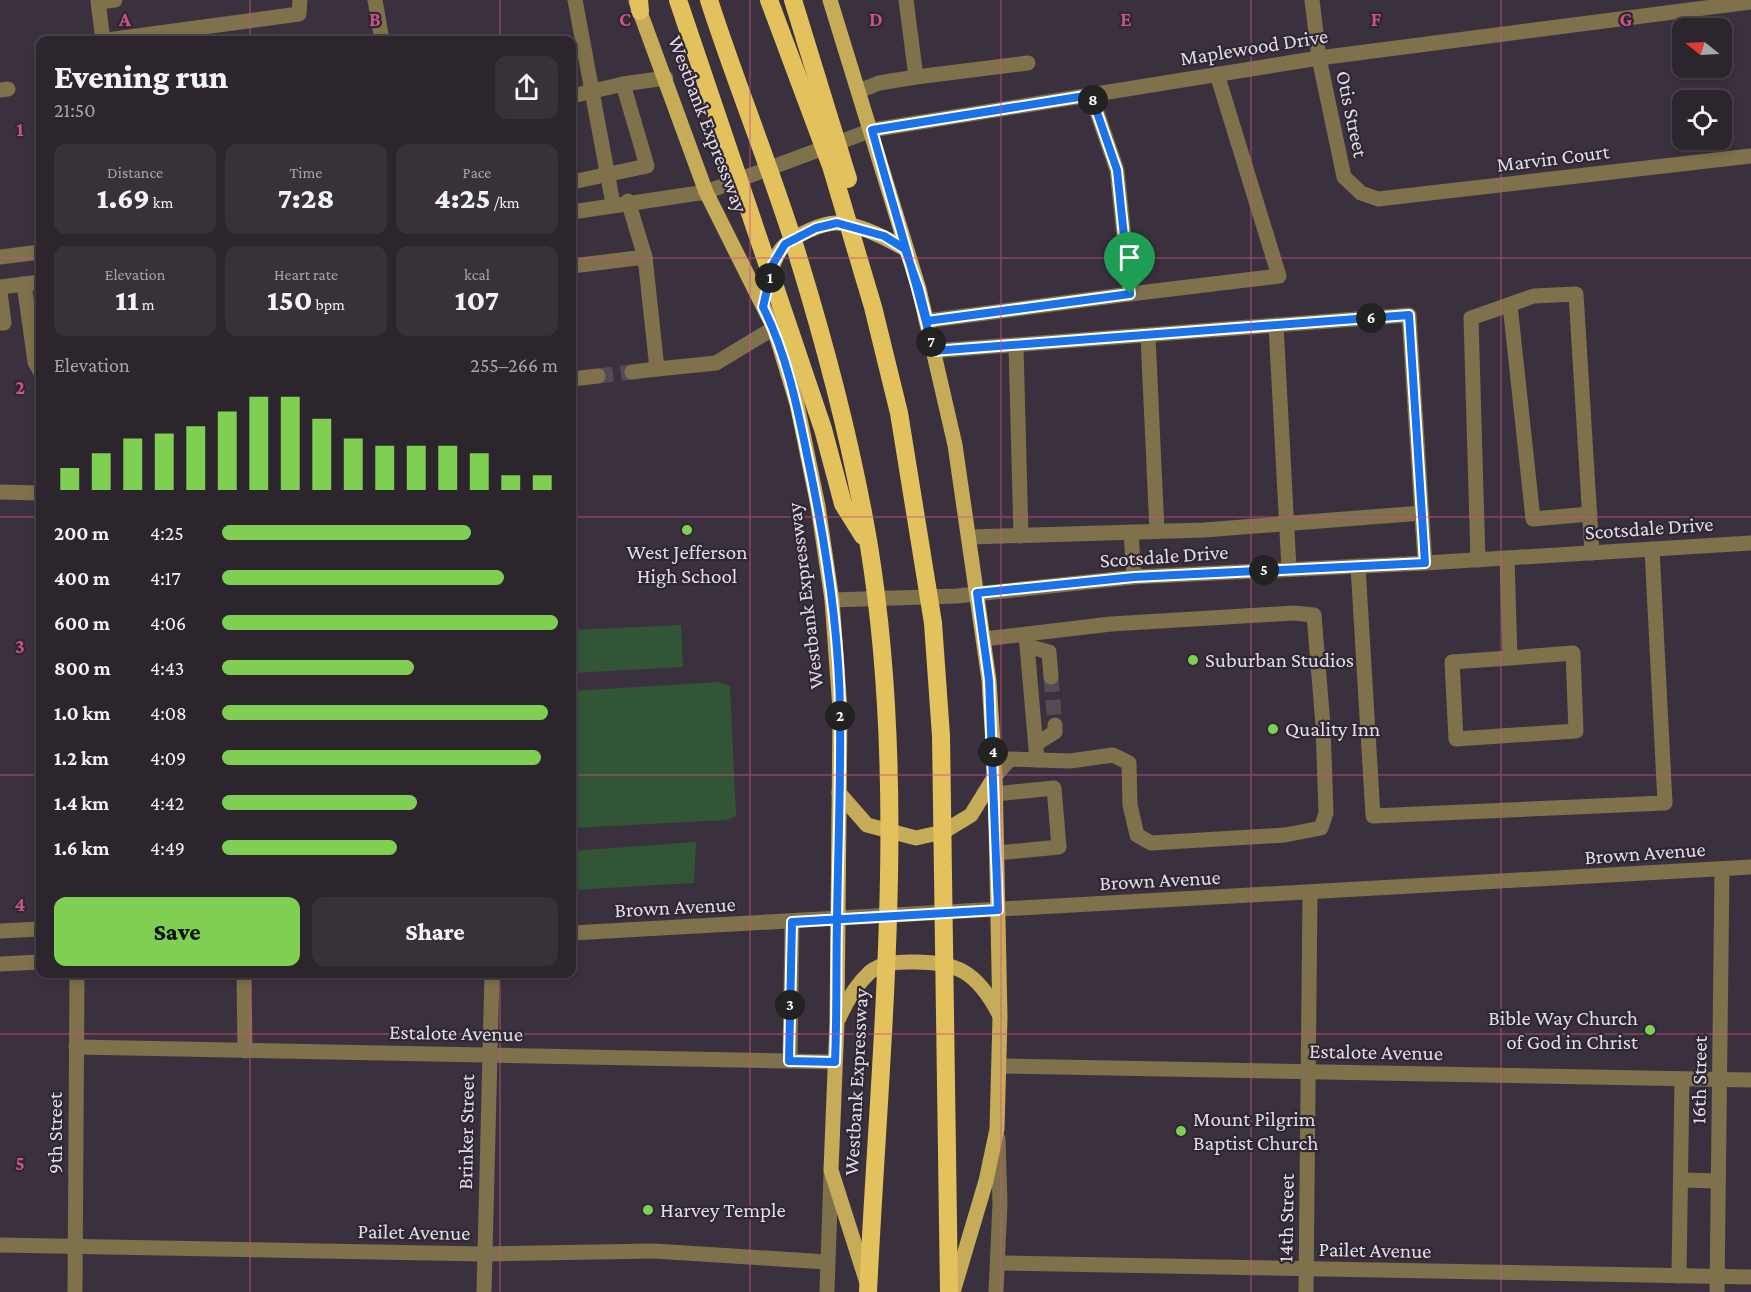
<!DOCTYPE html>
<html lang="en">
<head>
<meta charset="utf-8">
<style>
	body { margin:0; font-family:"Crimson Pro",serif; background:#38313a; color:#f1f3f6; height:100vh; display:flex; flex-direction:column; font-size:22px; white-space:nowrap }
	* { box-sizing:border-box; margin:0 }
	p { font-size:20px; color:#a6a5aa }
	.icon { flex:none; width:33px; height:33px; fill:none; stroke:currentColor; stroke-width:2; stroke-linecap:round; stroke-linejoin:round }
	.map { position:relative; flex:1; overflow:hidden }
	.details { position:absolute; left:36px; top:36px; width:540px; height:942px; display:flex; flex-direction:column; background:#2c252e; border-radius:12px; box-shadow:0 3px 9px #0003,0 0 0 2px #48424a }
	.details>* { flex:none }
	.needle { width:39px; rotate:288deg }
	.fabs { position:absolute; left:1672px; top:18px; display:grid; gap:12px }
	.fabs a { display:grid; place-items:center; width:60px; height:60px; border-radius:12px; background:#2c252e; box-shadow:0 3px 9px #0003,0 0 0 2px #48424a; font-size:30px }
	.pin { position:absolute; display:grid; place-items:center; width:51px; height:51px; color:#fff; margin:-62px -26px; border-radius:50% 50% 50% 0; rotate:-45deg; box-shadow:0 0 6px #0007 }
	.pin .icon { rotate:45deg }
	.km { position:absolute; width:30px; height:30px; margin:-15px; border-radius:50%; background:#222; color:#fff; font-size:16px; line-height:30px; text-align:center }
	.round { display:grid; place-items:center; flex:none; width:63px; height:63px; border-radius:12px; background:#38313a }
	.head { display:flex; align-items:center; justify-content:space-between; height:102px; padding:0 18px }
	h1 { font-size:33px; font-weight:800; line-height:45px }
	.metrics { display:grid; grid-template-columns:repeat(3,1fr); gap:9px; height:102px; padding:6px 18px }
	.metrics div { display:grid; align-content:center; border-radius:12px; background:#38313a; text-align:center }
	.metrics b { font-size:30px; font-weight:800 }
	.metrics small { font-size:16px; font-weight:400 }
	.metrics p { font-size:16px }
	.chart { height:168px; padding:12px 18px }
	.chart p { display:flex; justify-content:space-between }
	.chart svg { width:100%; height:108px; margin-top:6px; stroke:#7fd052; stroke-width:6 }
	.cta { display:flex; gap:12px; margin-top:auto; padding:12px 18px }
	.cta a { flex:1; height:69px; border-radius:12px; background:#7fd052; color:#111; font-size:24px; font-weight:800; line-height:69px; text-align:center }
	.cta a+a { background:#38313a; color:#f1f3f6 }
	ul { padding:0 18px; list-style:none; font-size:20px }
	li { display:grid; grid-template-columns:96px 72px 1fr; align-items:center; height:45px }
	li i { height:15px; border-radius:8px; background:#7fd052 }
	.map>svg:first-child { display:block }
	.green { fill:#325538 }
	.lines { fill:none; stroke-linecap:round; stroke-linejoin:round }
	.minor-tunnel { stroke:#544b57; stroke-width:15; stroke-dasharray:15 8; stroke-linecap:butt }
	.minor { stroke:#7e714b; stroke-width:15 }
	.major { stroke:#c6ab59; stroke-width:15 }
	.highway { stroke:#e3c15d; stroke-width:18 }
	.route-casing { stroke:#fff; stroke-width:12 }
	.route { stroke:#1a73e8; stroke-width:8 }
	.grid { fill:none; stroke:#cc5384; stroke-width:1.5; stroke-opacity:0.55 }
	.poi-dot { fill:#7fd052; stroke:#302734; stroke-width:2 }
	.labels { text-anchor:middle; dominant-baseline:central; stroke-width:4.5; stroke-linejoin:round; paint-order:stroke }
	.street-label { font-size:21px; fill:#e2dce4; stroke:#302734 }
	.poi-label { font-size:21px; fill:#e2dce4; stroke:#302734; text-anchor:start }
	.grid-label { font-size:20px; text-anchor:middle; font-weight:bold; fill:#cc5384; stroke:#302734; stroke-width:4.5; stroke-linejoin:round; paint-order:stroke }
</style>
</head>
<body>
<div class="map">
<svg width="1751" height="1292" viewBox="0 0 1751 1292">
	<rect width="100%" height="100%" fill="#3b313e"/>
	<g class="green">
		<path d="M 681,625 L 683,667 L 572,673 L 572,630 Z"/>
		<path d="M 719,682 L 730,686 L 736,816 L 727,820 L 572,828 L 572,691 Z"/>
		<path d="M 696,842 L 694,883 L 572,890 L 572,851 Z"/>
	</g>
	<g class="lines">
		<g class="minor-tunnel">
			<path d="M 598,376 L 632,372"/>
			<path d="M 1051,677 L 1055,725"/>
		</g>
		<g class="minor">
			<path d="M 375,0 L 382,40"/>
			<path d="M 575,0 L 613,204"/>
			<path d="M 1312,0 L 1319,58 L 1344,177 L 1361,193 L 1378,199 L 1751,156"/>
			<path d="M 103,40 L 98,2 L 115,0"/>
			<path d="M 107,40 L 299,14 L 300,0"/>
			<path d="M 916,77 L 1028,63"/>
			<path d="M 0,90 L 8,89"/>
			<path d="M 859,91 L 879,83 L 916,77 L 906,0"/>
			<path d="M 1091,95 L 1117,170 L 1130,294 L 1279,276 L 1217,74"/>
			<path d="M 572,96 L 623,84 L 666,78"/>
			<path d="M 572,182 L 647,166 L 623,84"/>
			<path d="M 628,201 L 645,257 L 657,369 L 716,363 L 774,328"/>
			<path d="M 572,212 L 706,192 L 872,130 L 1319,58 L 1751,2"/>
			<path d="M 0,257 L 40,252"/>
			<path d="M 572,266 L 645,257"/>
			<path d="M 24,284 L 35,362 L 40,371"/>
			<path d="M 0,287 L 40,282"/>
			<path d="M 0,292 L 4,323 L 0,323"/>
			<path d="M 1510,305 L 1533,519 L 1590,514"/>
			<path d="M 926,321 L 1130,294"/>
			<path d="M 1276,325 L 1289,569"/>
			<path d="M 1148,336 L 1157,531"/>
			<path d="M 1016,345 L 1021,536"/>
			<path d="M 933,351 L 1409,315 L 1425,563"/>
			<path d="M 632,372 L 657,369"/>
			<path d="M 572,379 L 598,376"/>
			<path d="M 0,492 L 40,493"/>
			<path d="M 1131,532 L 1134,577"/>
			<path d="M 970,537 L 1204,530 L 1422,513"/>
			<path d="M 1507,558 L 1510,658 L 1452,662 L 1456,739 L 1576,731 L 1573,653 L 1510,658"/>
			<path d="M 1478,560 L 1471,318 L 1534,296 L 1576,294 L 1592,553"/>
			<path d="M 1358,566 L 1373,816 L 1665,803 L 1652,549"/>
			<path d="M 832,600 L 957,596 L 1134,577 L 1425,563 L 1751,543"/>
			<path d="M 1026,634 L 1037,760"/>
			<path d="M 984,639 L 1111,624 L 1293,613 L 1314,615 L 1323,725 L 1326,813 L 1321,828 L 1285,835 L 1151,843 L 1137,835 L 1130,805 L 1129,763 L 1113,755 L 1070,761 L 1010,759 L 995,776"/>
			<path d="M 1027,646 L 1049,652 L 1051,677"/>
			<path d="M 1036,744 L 1055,732 L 1055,725"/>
			<path d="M 995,794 L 1054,788 L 1059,847 L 997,853"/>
			<path d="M 0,931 L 40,929"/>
			<path d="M 572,933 L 1751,867"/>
			<path d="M 0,964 L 40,962"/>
			<path d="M 244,974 L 245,1051"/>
			<path d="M 76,1047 L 835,1062"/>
			<path d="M 790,1061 L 792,922"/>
			<path d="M 1000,1066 L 1751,1080"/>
			<path d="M 1682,1180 L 1718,1181"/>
			<path d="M 0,1245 L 484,1254 L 654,1251 L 827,1262"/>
			<path d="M 998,1263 L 1751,1277"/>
			<path d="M 1679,1276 L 1682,1079"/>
			<path d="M 75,1292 L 77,974"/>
			<path d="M 484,1292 L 492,974"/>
			<path d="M 827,1292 L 831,1173"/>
			<path d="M 996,1292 L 1000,1203 L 998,1139"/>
			<path d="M 1306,1292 L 1310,893"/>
			<path d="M 1717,1292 L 1722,869"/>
		</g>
		<g class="major">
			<path d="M 830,0 L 919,289 L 955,445 L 989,680 L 995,776 L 1000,1017 L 997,1129 L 986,1181 L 953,1292"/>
			<path d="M 636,1 L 706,192 L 774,328 L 797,404 L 818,506 L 832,600 L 840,710 L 837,1022 L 831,1170 L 867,1283"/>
			<path d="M 770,278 C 772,267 776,253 785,245 C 796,235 822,223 836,223 C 857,223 888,239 905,249"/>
			<path d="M 839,793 L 867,825 L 916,838 L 943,832 L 971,815 L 995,776"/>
			<path d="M 839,1018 C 847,1000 856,985 870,972 C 882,963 896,962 910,962 C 957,961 977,972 999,1014"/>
		</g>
		<g class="highway">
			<path d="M 639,0 L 640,11"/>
			<path d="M 678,0 L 823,429 L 843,504 L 863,536"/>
			<path d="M 709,0 C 736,84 770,166 796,250 C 826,347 852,445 869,546 C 909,792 880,1044 868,1292"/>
			<path d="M 769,0 L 831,166 L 873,307 L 899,413 L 933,623 L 941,736 L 949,1292"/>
			<path d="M 793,0 L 848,179"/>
		</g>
	</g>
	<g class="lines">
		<defs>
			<path id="route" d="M 1130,294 L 927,321 L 919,289 L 905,249 L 884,236 L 837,223 L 816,228 L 785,244 L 773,264 L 763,307 C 786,353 797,405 807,455 C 825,539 839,625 840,712 C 841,781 838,851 837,921 C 836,968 837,1015 835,1062 L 789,1061 L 792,922 L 998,910 L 989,680 L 977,593 L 1134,577 L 1425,563 L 1409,315 L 933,351 C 916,277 892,204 872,130 L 1091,95 L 1117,170 L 1130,294"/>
		</defs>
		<use href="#route" class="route-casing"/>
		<use href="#route" class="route"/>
	</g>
	<path class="grid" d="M 250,0 L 250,40M 500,0 L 500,40M 750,0 L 750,1292M 1001,0 L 1001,1292M 1251,0 L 1251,1292M 1501,0 L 1501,1292M 0,258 L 40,258M 572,258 L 1751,258M 0,517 L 40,517M 572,517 L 1751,517M 0,775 L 40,775M 572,775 L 1751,775M 250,974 L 250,1292M 500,974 L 500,1292M 0,1034 L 1751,1034"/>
	<g class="poi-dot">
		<circle cx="687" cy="530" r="6"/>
		<circle cx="1193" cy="660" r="6"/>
		<circle cx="1273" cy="729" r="6"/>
		<circle cx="1650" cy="1030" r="6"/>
		<circle cx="1181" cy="1131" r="6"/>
		<circle cx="648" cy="1210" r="6"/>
	</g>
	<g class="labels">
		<g class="street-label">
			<text transform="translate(1254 47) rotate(-9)">Maplewood Drive</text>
			<text transform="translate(1352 114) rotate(78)">Otis Street</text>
			<text transform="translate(708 124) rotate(69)">Westbank Expressway</text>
			<text transform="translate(1553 158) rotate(-7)">Marvin Court</text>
			<text transform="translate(1649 528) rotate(-4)">Scotsdale Drive</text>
			<text transform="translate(1164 556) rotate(-4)">Scotsdale Drive</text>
			<text transform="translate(805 596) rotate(-97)">Westbank Expressway</text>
			<text transform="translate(1645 853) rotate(-4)">Brown Avenue</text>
			<text transform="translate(1160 880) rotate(-3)">Brown Avenue</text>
			<text transform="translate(675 907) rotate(-3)">Brown Avenue</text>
			<text transform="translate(456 1033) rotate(1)">Estalote Avenue</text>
			<text transform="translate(1376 1052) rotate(1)">Estalote Avenue</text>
			<text transform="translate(1699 1080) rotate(-89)">16th Street</text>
			<text transform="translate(856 1082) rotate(-87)">Westbank Expressway</text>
			<text transform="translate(466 1132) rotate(-89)">Brinker Street</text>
			<text transform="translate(55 1133) rotate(-90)">9th Street</text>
			<text transform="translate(1286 1218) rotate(-89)">14th Street</text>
			<text transform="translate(414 1232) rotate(1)">Pailet Avenue</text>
			<text transform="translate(1375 1250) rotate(1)">Pailet Avenue</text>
		</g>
		<g class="poi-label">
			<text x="687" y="552" text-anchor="middle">West Jefferson<tspan x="687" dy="24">High School</tspan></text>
			<text x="1205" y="660">Suburban Studios</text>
			<text x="1285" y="729">Quality Inn</text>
			<text x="1638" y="1018" text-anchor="end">Bible Way Church<tspan x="1638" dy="24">of God in Christ</tspan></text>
			<text x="1193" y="1119">Mount Pilgrim<tspan x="1193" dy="24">Baptist Church</tspan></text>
			<text x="660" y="1210">Harvey Temple</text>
		</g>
	</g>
	<g class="grid-label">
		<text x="125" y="26">A</text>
		<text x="375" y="26">B</text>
		<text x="625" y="26">C</text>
		<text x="876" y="26">D</text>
		<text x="1126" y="26">E</text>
		<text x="1376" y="26">F</text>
		<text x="1626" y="26">G</text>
		<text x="20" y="136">1</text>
		<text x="20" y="394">2</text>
		<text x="20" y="653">3</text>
		<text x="20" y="911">4</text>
		<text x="20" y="1170">5</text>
	</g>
</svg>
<div class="fabs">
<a><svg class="needle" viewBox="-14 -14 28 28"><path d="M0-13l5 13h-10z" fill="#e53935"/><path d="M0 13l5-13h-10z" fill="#a6a5aa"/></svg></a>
<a><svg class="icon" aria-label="locate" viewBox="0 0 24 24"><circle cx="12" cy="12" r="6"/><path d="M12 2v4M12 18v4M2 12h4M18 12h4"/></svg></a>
</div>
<div class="pin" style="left:1130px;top:294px;background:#1e9e55"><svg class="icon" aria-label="arrive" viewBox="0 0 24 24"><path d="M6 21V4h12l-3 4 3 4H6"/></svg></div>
<b class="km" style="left:770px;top:278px">1</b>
<b class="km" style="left:840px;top:716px">2</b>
<b class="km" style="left:790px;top:1005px">3</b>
<b class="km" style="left:993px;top:752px">4</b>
<b class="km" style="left:1264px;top:570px">5</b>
<b class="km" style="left:1371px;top:318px">6</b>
<b class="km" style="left:931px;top:342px">7</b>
<b class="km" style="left:1093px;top:100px">8</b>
<section class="details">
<div class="head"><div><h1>Evening run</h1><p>21:50</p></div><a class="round"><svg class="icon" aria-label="share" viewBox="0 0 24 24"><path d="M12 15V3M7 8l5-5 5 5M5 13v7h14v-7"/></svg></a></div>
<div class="metrics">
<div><p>Distance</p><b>1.69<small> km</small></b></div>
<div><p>Time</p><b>7:28</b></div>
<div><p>Pace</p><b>4:25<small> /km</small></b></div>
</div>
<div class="metrics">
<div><p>Elevation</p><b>11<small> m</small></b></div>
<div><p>Heart rate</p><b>150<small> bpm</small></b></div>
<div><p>kcal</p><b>107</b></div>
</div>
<div class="chart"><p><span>Elevation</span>255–266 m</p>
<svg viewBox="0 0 160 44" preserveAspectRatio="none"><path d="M5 44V35M15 44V29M25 44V23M35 44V21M45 44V18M55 44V12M65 44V6M75 44V6M85 44V15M95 44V23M105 44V26M115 44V26M125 44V26M135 44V29M145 44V38M155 44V38"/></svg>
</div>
<ul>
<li><b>200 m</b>4:25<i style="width:74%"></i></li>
<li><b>400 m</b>4:17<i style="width:84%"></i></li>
<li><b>600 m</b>4:06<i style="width:100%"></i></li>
<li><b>800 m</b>4:43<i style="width:57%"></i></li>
<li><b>1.0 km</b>4:08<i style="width:97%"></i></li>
<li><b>1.2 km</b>4:09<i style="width:95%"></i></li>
<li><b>1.4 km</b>4:42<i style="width:58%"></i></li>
<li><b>1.6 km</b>4:49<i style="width:52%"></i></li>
</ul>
<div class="cta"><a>Save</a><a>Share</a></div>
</section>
</div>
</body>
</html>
